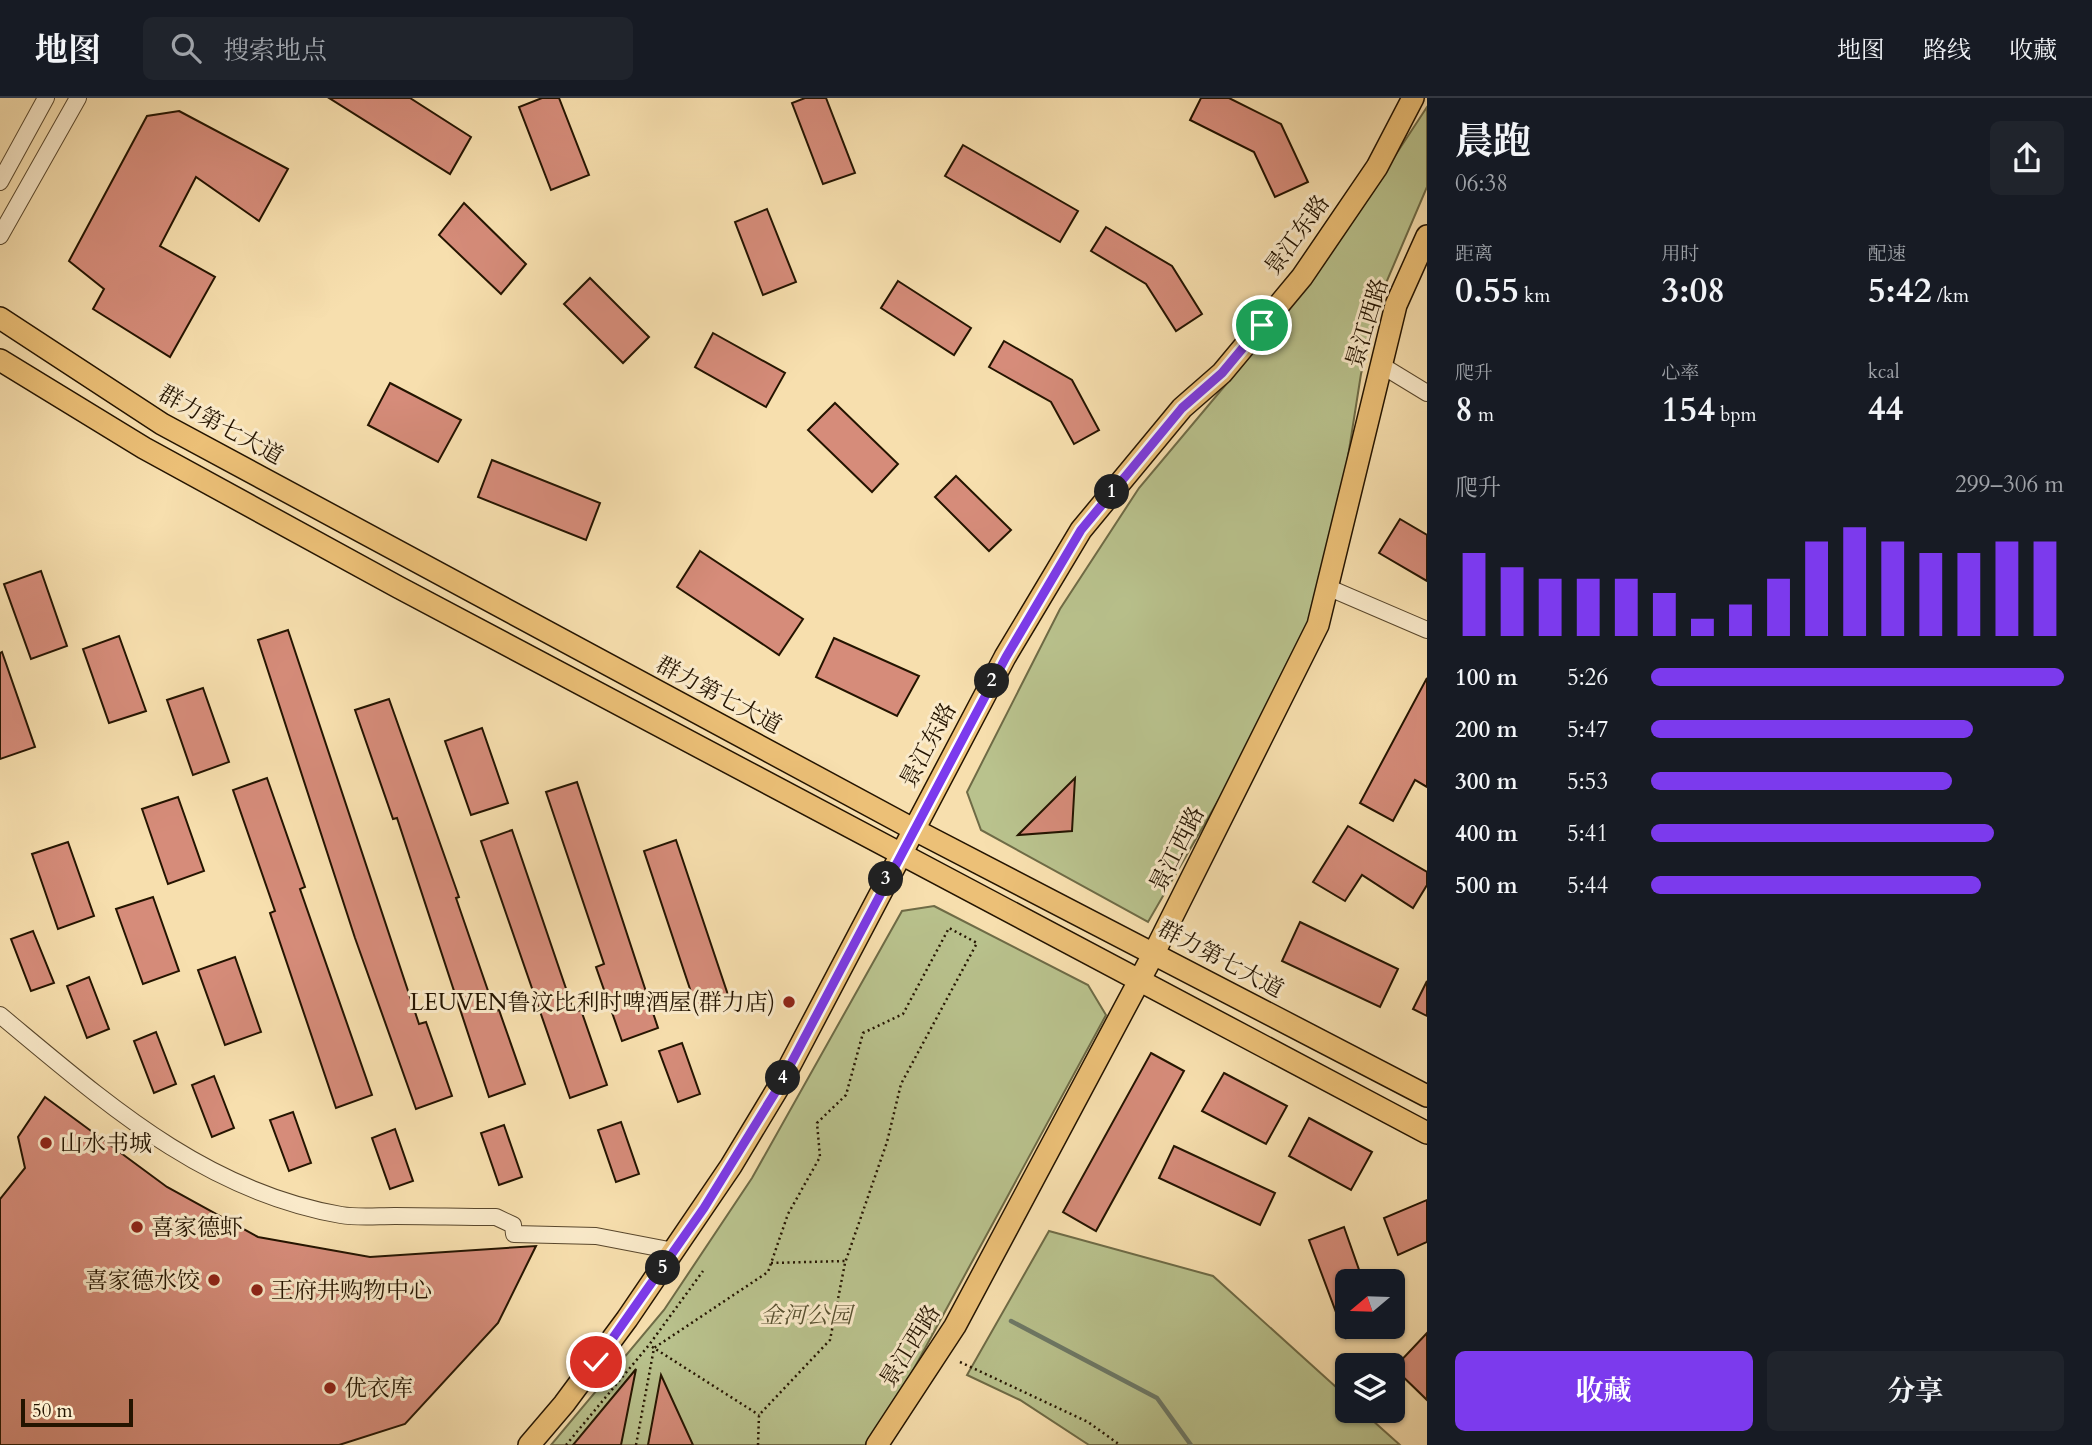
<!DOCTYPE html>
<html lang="zh">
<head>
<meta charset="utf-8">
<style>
	body { margin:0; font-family:Cardo,"Noto Serif SC",serif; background:#20242c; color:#f1f3f6; height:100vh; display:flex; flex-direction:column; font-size:26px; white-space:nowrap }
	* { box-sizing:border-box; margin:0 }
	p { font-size:23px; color:#9ea1a6 }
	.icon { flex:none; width:38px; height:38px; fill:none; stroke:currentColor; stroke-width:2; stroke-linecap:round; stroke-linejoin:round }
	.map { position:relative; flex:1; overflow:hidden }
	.details { display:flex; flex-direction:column; background:#171b24; width:665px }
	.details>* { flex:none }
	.needle { width:46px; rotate:251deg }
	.fabs { position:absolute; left:1335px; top:1171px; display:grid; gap:14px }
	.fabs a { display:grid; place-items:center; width:70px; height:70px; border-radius:10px; background:#171b24; box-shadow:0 2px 5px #0004; font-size:35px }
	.scale { position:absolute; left:21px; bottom:18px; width:112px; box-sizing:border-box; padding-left:7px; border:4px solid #241400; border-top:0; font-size:19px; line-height:24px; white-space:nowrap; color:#241400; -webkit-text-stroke:5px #faeaca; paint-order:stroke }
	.pin { position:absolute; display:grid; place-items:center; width:60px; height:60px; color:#fff; margin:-30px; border:4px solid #fff; border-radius:50%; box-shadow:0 2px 7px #0007 }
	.km { position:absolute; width:35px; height:35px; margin:-18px; border-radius:50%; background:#222; color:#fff; font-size:19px; line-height:35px; text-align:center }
	.round { display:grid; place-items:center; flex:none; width:74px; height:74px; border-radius:10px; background:#20242c }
	.headline { display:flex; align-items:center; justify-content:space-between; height:119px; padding:0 28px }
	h1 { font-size:38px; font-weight:700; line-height:52px }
	.stats { display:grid; grid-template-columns:repeat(3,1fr); gap:10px; height:119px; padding:7px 28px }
	.stats div { display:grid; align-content:center }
	.stats b { font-size:35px; font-weight:700 }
	.stats small { font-size:19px; font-weight:400 }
	.stats p { font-size:19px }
	.chart { height:196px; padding:14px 28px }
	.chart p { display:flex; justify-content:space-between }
	.chart svg { width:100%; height:126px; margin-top:7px; stroke:#7c3aed; stroke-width:6 }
	.action { display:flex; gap:14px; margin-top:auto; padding:14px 28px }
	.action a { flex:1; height:80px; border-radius:10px; background:#7c3aed; color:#fff; font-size:28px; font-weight:700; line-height:80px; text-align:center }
	.action a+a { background:#20242c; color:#f1f3f6 }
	ul { padding:0 28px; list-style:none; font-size:23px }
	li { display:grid; grid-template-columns:112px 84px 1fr; align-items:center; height:52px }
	li i { height:18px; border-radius:9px; background:#7c3aed }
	header { display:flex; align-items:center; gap:42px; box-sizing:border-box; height:98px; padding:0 35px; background:#171b24; border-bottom:2px solid #363941 }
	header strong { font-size:33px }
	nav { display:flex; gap:38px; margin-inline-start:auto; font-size:24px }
	.search { width:490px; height:63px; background:#20242c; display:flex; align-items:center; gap:18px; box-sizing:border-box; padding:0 24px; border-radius:10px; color:#9ea1a6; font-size:26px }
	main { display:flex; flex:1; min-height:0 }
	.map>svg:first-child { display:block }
	.green { fill:#b9c28d; stroke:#6e6b46; stroke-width:2 }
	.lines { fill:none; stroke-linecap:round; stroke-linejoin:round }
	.stream { stroke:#6d7967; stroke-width:4.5 }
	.building { fill:#d68c7a; stroke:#241400; stroke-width:2 }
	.minor-casing { stroke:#59472c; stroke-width:18 }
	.major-casing { stroke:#241400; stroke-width:24 }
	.path { stroke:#241400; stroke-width:2.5; stroke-dasharray:2 3.5; stroke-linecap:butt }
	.minor { stroke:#faeaca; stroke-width:16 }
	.major { stroke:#ecc077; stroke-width:21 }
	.route-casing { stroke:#fff; stroke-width:14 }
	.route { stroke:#7c3aed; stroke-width:9 }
	.poi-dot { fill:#8f2418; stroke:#faeaca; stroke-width:2.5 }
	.labels { text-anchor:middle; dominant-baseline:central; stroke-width:6; stroke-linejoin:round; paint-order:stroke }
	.street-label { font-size:23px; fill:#241400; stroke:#faeaca }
	.poi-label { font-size:23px; fill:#241400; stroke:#faeaca; text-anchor:start }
	.park-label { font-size:23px; font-style:italic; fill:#585131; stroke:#faeaca }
</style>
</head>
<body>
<header>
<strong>地图</strong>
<div class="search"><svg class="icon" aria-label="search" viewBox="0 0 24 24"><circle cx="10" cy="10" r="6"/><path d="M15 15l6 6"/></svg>搜索地点</div>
<nav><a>地图</a><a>路线</a><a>收藏</a></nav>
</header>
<main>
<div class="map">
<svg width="1427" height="1347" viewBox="0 0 1427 1347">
	<rect width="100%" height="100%" fill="#f7dfae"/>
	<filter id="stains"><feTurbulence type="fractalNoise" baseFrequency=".00286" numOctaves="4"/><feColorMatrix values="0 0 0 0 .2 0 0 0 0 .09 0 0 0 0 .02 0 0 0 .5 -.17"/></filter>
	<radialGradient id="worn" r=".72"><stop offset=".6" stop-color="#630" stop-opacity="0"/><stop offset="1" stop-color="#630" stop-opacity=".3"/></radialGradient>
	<g class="green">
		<path d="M 1427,9 L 1427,89 L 1383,192 L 1361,276 L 1344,384 L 1313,519 L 1278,599 L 1148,824 L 981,732 L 967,694 L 1060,511 L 1139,390 L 1254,253 L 1341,140 Z"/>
		<path d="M 934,808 L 1088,887 L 1106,917 L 910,1278 L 865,1347 L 551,1347 L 664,1212 L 752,1080 L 902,813 Z"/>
		<path d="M 1049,1133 L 1213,1178 L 1347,1299 L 1348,1312 L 1362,1313 L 1400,1347 L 1089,1347 L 1020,1302 L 967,1277 Z"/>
	</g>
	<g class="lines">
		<path class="stream" d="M 1011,1223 L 1157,1300 L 1191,1347"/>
	</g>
	<g class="building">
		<path d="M 329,0 L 410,0 L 471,39 L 450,76 Z"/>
		<path d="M 542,0 L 559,0 L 589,77 L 551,92 L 519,9 Z"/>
		<path d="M 805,0 L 826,0 L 855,75 L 823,86 L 792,5 Z"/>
		<path d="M 1201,0 L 1229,0 L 1281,26 L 1308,84 L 1275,99 L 1254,54 L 1190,22 Z"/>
		<path d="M 179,13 L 288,71 L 259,123 L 196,79 L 160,148 L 215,179 L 170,259 L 93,211 L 104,191 L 69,163 L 147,18 Z"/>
		<path d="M 963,47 L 1078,113 L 1060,144 L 945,78 Z"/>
		<path d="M 464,105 L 526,166 L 501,196 L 439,137 Z"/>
		<path d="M 767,111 L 796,184 L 763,197 L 735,124 Z"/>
		<path d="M 1106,129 L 1172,168 L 1202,216 L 1176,233 L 1146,186 L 1091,153 Z"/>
		<path d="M 590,180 L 649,239 L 623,265 L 564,206 Z"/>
		<path d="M 898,183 L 971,230 L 954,257 L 881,210 Z"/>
		<path d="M 713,235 L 785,275 L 766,309 L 695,269 Z"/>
		<path d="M 1004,243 L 1072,282 L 1099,332 L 1074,346 L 1051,304 L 989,269 Z"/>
		<path d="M 390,285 L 461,322 L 438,364 L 368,327 Z"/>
		<path d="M 835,305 L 898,366 L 872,394 L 808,332 Z"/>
		<path d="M 492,362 L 600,405 L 586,442 L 478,399 Z"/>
		<path d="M 956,378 L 1011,432 L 989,453 L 935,399 Z"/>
		<path d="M 1400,421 L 1427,437 L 1427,483 L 1379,455 Z"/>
		<path d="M 700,453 L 803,521 L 779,557 L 677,489 Z"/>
		<path d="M 41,473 L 67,548 L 31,561 L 4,486 Z"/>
		<path d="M 288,532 L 419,926 L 426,924 L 452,998 L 416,1011 L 355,840 L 258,542 Z"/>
		<path d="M 119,538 L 146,613 L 109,625 L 83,551 Z"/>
		<path d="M 834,540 L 919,578 L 897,618 L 816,579 Z"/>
		<path d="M 2,554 L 35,649 L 0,661 L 0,555 Z"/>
		<path d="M 1427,580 L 1427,689 L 1415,682 L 1393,723 L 1360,705 Z"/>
		<path d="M 203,590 L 229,664 L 193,677 L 167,602 Z"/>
		<path d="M 389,601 L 459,799 L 456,800 L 495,913 L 499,912 L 525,986 L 489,999 L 397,720 L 393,721 L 355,612 Z"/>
		<path d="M 482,630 L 508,705 L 471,717 L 445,643 Z"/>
		<path d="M 267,680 L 305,789 L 300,791 L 372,997 L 336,1010 L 270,815 L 275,813 L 233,692 Z"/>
		<path d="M 1075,680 L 1072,733 L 1018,737 Z"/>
		<path d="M 577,684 L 658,930 L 622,943 L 596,869 L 604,866 L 546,694 Z"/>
		<path d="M 178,699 L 204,773 L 168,786 L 142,711 Z"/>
		<path d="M 1348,728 L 1427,774 L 1427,787 L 1413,810 L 1362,777 L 1345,803 L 1313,784 Z"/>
		<path d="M 512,732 L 574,914 L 581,912 L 607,987 L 570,1000 L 481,743 Z"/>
		<path d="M 676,742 L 728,897 L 696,909 L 644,753 Z"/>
		<path d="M 68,744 L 94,818 L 58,831 L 32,756 Z"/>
		<path d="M 153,799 L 179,873 L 143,886 L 116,811 Z"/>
		<path d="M 1300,824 L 1398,871 L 1380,909 L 1282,863 Z"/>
		<path d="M 33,833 L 54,885 L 31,893 L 11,841 Z"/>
		<path d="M 235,859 L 261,934 L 225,947 L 198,872 Z"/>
		<path d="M 89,879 L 109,931 L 87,940 L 67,888 Z"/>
		<path d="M 1427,883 L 1427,918 L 1413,911 Z"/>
		<path d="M 156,934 L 176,986 L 154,995 L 134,943 Z"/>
		<path d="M 682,945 L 700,996 L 678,1004 L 659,953 Z"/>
		<path d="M 1151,955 L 1184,973 L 1096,1133 L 1063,1114 Z"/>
		<path d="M 1224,975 L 1287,1008 L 1266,1046 L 1202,1013 Z"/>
		<path d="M 214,978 L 234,1030 L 212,1039 L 192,987 Z"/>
		<path d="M 45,999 L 167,1089 L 258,1139 L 370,1159 L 536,1148 L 498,1225 L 405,1326 L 339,1347 L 0,1347 L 0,1101 L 25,1070 L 18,1039 Z"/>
		<path d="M 293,1014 L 311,1065 L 289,1073 L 270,1022 Z"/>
		<path d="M 1309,1020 L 1372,1054 L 1351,1092 L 1289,1058 Z"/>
		<path d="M 621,1024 L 639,1076 L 616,1084 L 598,1032 Z"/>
		<path d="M 504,1027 L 522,1079 L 499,1087 L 481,1035 Z"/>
		<path d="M 395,1031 L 413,1083 L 390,1091 L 372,1040 Z"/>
		<path d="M 1174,1048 L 1275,1095 L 1260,1127 L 1159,1080 Z"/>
		<path d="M 1427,1102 L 1427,1144 L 1398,1157 L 1384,1120 Z"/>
		<path d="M 1344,1129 L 1363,1183 L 1348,1183 L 1346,1241 L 1309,1142 Z"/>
		<path d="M 1427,1235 L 1427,1302 L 1394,1270 Z"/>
		<path d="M 636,1271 L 621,1347 L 573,1347 Z"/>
		<path d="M 661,1277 L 693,1347 L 648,1347 Z"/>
	</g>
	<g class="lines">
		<defs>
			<g id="minor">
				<path d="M 0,84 L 46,0"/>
				<path d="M 0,138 L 78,0"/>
				<path d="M 1381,267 L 1427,295"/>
				<path d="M 1327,489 L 1427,532"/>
				<path d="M 0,917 C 105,1004 203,1093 341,1117 C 358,1120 377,1118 395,1118 C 429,1118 462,1119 496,1119 L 513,1127 L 514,1136 L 596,1138 L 674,1153"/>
			</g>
			<g id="major">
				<path d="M 0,220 L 162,326 L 913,731 L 1427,998"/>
				<path d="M 0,262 L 144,350 L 398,489 L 1427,1035"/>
				<path d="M 529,1347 L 564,1306 L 627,1221 L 731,1068 L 778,990 L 1005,559 L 1081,432 L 1182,310 L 1222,275 L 1302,179 L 1377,69 L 1413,0"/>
				<path d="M 877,1347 L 955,1228 L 1154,855 L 1318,527 L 1396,207 L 1427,138"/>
			</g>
		</defs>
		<use href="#minor" class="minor-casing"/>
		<use href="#major" class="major-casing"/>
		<g class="path">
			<path d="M 771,1165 L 845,1163"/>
			<path d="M 960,1264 L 1088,1324 L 1120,1347"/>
			<path d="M 566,1347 L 649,1247 L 703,1173"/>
			<path d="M 636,1347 L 654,1250 L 649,1247"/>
			<path d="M 758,1347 L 759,1317 L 830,1242 L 845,1165 L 887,1044 L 901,986 L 977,845 L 949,830 L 903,916 L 863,935 L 846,997 L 817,1025 L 820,1059 L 788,1116 L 768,1174 L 654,1250 L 759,1317"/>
		</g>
		<use href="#minor" class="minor"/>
		<use href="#major" class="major"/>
	</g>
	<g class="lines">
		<defs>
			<path id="route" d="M 596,1264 L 704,1110 L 778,990 L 1006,559 L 1081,432 L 1182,310 L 1222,275 L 1262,227"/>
		</defs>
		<use href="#route" class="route-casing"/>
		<use href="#route" class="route"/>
	</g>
	<g class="poi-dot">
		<circle cx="789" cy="904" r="7"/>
		<circle cx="46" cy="1045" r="7"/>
		<circle cx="137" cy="1129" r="7"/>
		<circle cx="214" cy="1182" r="7"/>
		<circle cx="257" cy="1192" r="7"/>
		<circle cx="330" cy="1290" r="7"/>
	</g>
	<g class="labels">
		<g class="street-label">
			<text transform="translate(1297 137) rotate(-54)">景江东路</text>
			<text transform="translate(1367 225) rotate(-73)">景江西路</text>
			<text transform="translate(221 327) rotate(29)">群力第七大道</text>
			<text transform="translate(719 597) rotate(28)">群力第七大道</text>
			<text transform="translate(928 647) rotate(-62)">景江东路</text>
			<text transform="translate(1177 751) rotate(-63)">景江西路</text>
			<text transform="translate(1221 861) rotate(28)">群力第七大道</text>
			<text transform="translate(910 1248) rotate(-58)">景江西路</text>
		</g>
		<g class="poi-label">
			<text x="775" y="904" text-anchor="end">LEUVEN鲁汶比利时啤酒屋(群力店)</text>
			<text x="60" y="1045">山水书城</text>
			<text x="151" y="1129">喜家德虾</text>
			<text x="200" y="1182" text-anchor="end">喜家德水饺</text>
			<text x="271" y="1192">王府井购物中心</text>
			<text x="344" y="1290">优衣库</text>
		</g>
		<g class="park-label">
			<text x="806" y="1217">金河公园</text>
		</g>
	</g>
	<rect width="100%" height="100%" filter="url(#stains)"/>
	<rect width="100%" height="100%" fill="url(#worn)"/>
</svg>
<div class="fabs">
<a><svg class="needle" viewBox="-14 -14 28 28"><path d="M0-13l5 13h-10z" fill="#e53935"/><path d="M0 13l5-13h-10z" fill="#9ea1a6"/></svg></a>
<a><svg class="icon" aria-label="layers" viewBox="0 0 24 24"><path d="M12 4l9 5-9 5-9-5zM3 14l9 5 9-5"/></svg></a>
</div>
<div class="scale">50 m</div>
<div class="pin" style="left:1262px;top:227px;background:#1e9e55"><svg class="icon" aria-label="arrive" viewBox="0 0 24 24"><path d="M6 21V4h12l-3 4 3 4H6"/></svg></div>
<div class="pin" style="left:596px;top:1264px;background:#d93025"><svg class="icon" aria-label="check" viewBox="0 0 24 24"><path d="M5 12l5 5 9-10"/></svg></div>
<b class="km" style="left:1112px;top:394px">1</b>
<b class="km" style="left:992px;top:583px">2</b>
<b class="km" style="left:886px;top:781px">3</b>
<b class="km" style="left:783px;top:980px">4</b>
<b class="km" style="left:663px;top:1170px">5</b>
</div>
<section class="details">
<div class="headline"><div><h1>晨跑</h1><p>06:38</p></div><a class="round"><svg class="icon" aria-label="share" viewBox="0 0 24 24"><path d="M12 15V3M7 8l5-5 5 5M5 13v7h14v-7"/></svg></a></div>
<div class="stats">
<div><p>距离</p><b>0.55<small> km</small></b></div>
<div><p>用时</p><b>3:08</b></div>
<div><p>配速</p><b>5:42<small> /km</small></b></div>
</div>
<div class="stats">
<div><p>爬升</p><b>8<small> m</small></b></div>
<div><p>心率</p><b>154<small> bpm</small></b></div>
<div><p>kcal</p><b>44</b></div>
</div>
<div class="chart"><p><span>爬升</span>299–306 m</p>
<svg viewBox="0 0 160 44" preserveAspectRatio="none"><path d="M5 44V15M15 44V20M25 44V24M35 44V24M45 44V24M55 44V29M65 44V38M75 44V33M85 44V24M95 44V11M105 44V6M115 44V11M125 44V15M135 44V15M145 44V11M155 44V11"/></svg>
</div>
<ul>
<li><b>100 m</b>5:26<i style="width:100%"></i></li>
<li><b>200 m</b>5:47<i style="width:78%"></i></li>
<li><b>300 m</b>5:53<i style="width:73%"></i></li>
<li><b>400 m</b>5:41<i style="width:83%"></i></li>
<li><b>500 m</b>5:44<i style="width:80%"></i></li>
</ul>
<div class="action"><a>收藏</a><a>分享</a></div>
</section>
</main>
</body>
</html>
